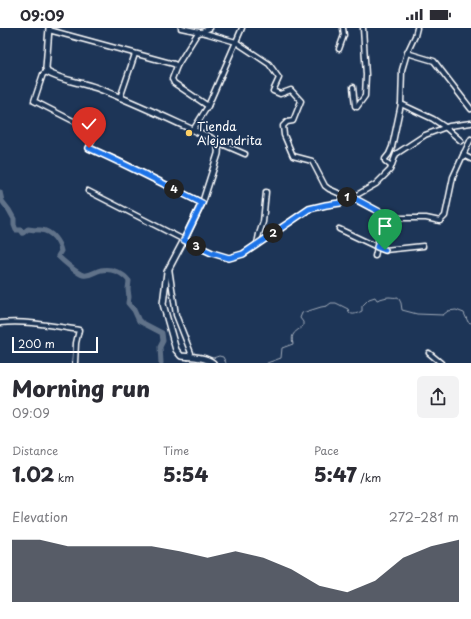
<!DOCTYPE html>
<html lang="en">
<head>
<meta charset="utf-8">
<style>
	body { margin:0; font-family:"Playpen Sans",sans-serif; background:#f2f2f3; color:#2b2b33; height:100vh; display:flex; flex-direction:column; font-size:15px; white-space:nowrap }
	* { box-sizing:border-box; margin:0 }
	p { font-size:13px; color:#7c7c81 }
	.icon { flex:none; width:22px; height:22px; fill:none; stroke:currentColor; stroke-width:2; stroke-linecap:round; stroke-linejoin:round }
	.map { position:relative; height:335px; overflow:hidden }
	.side { display:flex; flex-direction:column; background:#fff; flex:1 }
	.side>* { flex:none }
	.scale { position:absolute; left:12px; bottom:10px; width:86px; box-sizing:border-box; padding-left:4px; border:2px solid #fff; border-top:0; font-size:11px; line-height:14px; white-space:nowrap; color:#fff; -webkit-text-stroke:3px #1d3557; paint-order:stroke }
	.pin { position:absolute; display:grid; place-items:center; width:34px; height:34px; color:#fff; margin:-41px -17px; border-radius:50% 50% 50% 0; rotate:-45deg; box-shadow:0 0 4px #0007 }
	.pin .icon { rotate:45deg }
	.km { position:absolute; width:20px; height:20px; margin:-10px; border-radius:50%; background:#222; color:#fff; font-size:11px; line-height:20px; text-align:center }
	.round { display:grid; place-items:center; flex:none; width:42px; height:42px; border-radius:6px; background:#f2f2f3 }
	.headline { display:flex; align-items:center; justify-content:space-between; height:68px; padding:0 12px }
	h1 { font-size:22px; font-weight:800; line-height:30px }
	.stats { display:grid; grid-template-columns:repeat(3,1fr); gap:6px; height:68px; padding:4px 12px }
	.stats div { display:grid; align-content:center }
	.stats b { font-size:20px; font-weight:800 }
	.stats small { font-size:11px; font-weight:400 }
	.stats p { font-size:11px }
	.chart { height:112px; padding:8px 12px }
	.chart p { display:flex; justify-content:space-between }
	.chart svg { width:100%; height:72px; margin-top:4px; fill:#111827; opacity:.7 }
	.status { display:flex; justify-content:space-between; align-items:center; height:28px; padding:0 20px; background:#fff; direction:ltr }
	.status svg { height:11px; fill:currentColor }
	.map>svg:first-child { display:block }
	.lines { fill:none; stroke-linecap:round; stroke-linejoin:round }
	.stream { stroke:#a0aab8; stroke-width:1 }
	.river { stroke:#617289; stroke-width:5 }
	.minor-casing { stroke:#fff; stroke-width:7 }
	.major-casing { stroke:#fff; stroke-width:8 }
	.minor { stroke:#1d3557; stroke-width:4 }
	.major { stroke:#1d3557; stroke-width:5 }
	.route-casing { stroke:#fff; stroke-width:8 }
	.route { stroke:#1a73e8; stroke-width:5 }
	.poi-dot { fill:#ffd166; stroke:#1d3557; stroke-width:1.5 }
	.labels { text-anchor:middle; dominant-baseline:central; stroke-width:3.5; stroke-linejoin:round; paint-order:stroke }
	.poi-label { font-size:12px; fill:#fff; stroke:#1d3557; text-anchor:start }
</style>
</head>
<body>
<div class="status"><b>09:09</b><svg viewBox="0 0 49 12"><path d="M0 12V9h3v3zM5 12V6h3v6zM10 12V3h3v9zM15 12V0h3v12zM26 1h20v11H26zM47 4h2v5h-2z"/></svg></div>
<div class="map">
<svg width="471" height="335" viewBox="0 0 471 335">
	<rect width="100%" height="100%" fill="#1d3557"/>
	<filter id="ink" filterUnits="userSpaceOnUse"><feTurbulence type="fractalNoise" baseFrequency=".025" numOctaves="2"/><feDisplacementMap in="SourceGraphic" scale="8" xChannelSelector="R" yChannelSelector="G"/><feConvolveMatrix kernelMatrix="1 2 1 2 8 2 1 2 1" color-interpolation-filters="sRGB"/></filter>
	<g filter="url(#ink)">
		<g class="lines">
			<g class="stream">
				<path d="M 205,328 L 213,330 L 219,328 L 223,329 L 226,335"/>
				<path d="M 196,332 L 197,335"/>
				<path d="M 267,335 L 281,330 L 282,320 L 293,316 C 290,305 296,304 303,298 L 303,294 L 300,290 L 302,285 L 321,279 L 327,278 L 331,275 L 336,275 L 348,281 C 350,289 356,286 362,283 L 362,278 L 369,271 L 375,269 L 377,272 C 380,271 386,269 389,269 C 392,269 394,270 398,269 L 401,275 L 402,282 L 417,286 L 443,287 L 448,283 L 456,282 L 464,285 L 468,294 L 471,295"/>
			</g>
			<path class="river" d="M 0,164 L 2,173 L 9,182 L 14,191 L 14,197 L 16,202 L 21,202 L 23,205 L 28,201 C 33,202 37,202 41,202 C 52,203 59,214 61,223 L 58,228 C 63,233 78,246 83,247 C 90,249 95,243 101,242 C 112,240 123,245 129,253 L 128,261 L 129,269 L 128,275 L 134,282 L 139,293 L 162,305 L 163,313 L 160,319 L 161,335"/>
			<defs>
				<g id="minor">
					<path d="M 181,0 L 205,5 L 236,14 L 269,36 L 279,50 L 273,63 L 280,66 L 291,62 L 301,73 L 293,93 L 287,94 L 283,98 L 284,107 L 293,128 L 312,133 L 325,158 L 329,161 L 345,168"/>
					<path d="M 49,2 L 174,36 L 177,38 L 172,51 L 174,55 L 208,78"/>
					<path d="M 339,21 L 344,7 L 343,0"/>
					<path d="M 407,25 L 434,33 L 471,81"/>
					<path d="M 177,38 L 197,6 L 210,0"/>
					<path d="M 47,44 L 43,46 L 34,73 L 95,104 L 89,120 L 118,133 L 202,175"/>
					<path d="M 353,59 L 355,78 L 357,79 L 365,68 L 366,47 L 363,0"/>
					<path d="M 120,70 L 135,26"/>
					<path d="M 401,76 L 433,91 L 445,99 L 461,113"/>
					<path d="M 193,102 L 208,78 L 242,0"/>
					<path d="M 215,113 L 245,126"/>
					<path d="M 464,125 L 465,128 L 471,131"/>
					<path d="M 391,138 L 385,133 L 385,131 L 389,126 L 392,119 L 401,76 L 402,42 L 407,25 L 415,8 L 417,0"/>
					<path d="M 88,163 L 184,212 L 212,225 L 229,230 L 243,226 L 309,181 L 326,177 L 340,175 L 344,169 L 355,168 L 376,156 L 390,142 L 396,126 L 425,107 L 449,98 L 471,95"/>
					<path d="M 350,169 L 387,188 L 379,211 L 375,228"/>
					<path d="M 387,188 L 398,190 L 426,190 L 440,193 L 445,188 L 453,149 L 464,125 L 471,111"/>
					<path d="M 339,201 L 377,219 L 385,222 L 423,218"/>
					<path d="M 257,216 L 259,206 L 263,194 L 266,164"/>
					<path d="M 169,240 L 176,287 L 191,325 L 188,329"/>
					<path d="M 0,295 C 26,292 53,298 79,302 L 76,315 L 75,335"/>
					<path d="M 429,325 L 441,335"/>
				</g>
				<path id="major" d="M 49,0 L 46,40 L 47,44 C 62,53 81,54 97,60 C 136,75 173,93 211,110 C 217,114 219,118 218,126 L 203,173 L 184,212 L 167,244 L 163,276 L 176,322 L 181,328 C 190,329 205,328 213,335"/>
			</defs>
			<use href="#minor" class="minor-casing"/>
			<use href="#major" class="major-casing"/>
			<use href="#minor" class="minor"/>
			<use href="#major" class="major"/>
		</g>
	</g>
	<g class="lines" filter="url(#ink)">
		<defs>
			<path id="route" d="M 89,120 C 127,137 164,156 202,175 L 184,212 L 212,225 L 229,230 L 243,226 L 309,181 L 326,177 L 340,175 L 344,169 L 350,168 L 387,188 L 377,219 L 385,222"/>
		</defs>
		<use href="#route" class="route-casing"/>
		<use href="#route" class="route"/>
	</g>
	<circle class="poi-dot" cx="189" cy="105" r="4"/>
	<g class="labels">
		<g class="poi-label">
			<text x="197" y="98">Tienda<tspan x="197" dy="14">Alejandrita</tspan></text>
		</g>
	</g>
</svg>
<div class="scale">200 m</div>
<div class="pin" style="left:385px;top:222px;background:#1e9e55"><svg class="icon" aria-label="arrive" viewBox="0 0 24 24"><path d="M6 21V4h12l-3 4 3 4H6"/></svg></div>
<div class="pin" style="left:89px;top:120px;background:#d93025"><svg class="icon" aria-label="check" viewBox="0 0 24 24"><path d="M5 12l5 5 9-10"/></svg></div>
<b class="km" style="left:347px;top:169px">1</b>
<b class="km" style="left:273px;top:205px">2</b>
<b class="km" style="left:196px;top:218px">3</b>
<b class="km" style="left:174px;top:161px">4</b>
</div>
<section class="side">
<div class="headline"><div><h1>Morning run</h1><p>09:09</p></div><a class="round"><svg class="icon" aria-label="share" viewBox="0 0 24 24"><path d="M12 15V3M7 8l5-5 5 5M5 13v7h14v-7"/></svg></a></div>
<div class="stats">
<div><p>Distance</p><b>1.02<small> km</small></b></div>
<div><p>Time</p><b>5:54</b></div>
<div><p>Pace</p><b>5:47<small> /km</small></b></div>
</div>
<div class="chart"><p><span>Elevation</span>272–281 m</p>
<svg viewBox="0 0 160 44" preserveAspectRatio="none"><path d="M0 44V6L10 6L20 10L30 10L40 10L50 10L60 13L70 17L80 13L90 17L100 24L110 34L120 38L130 31L140 17L150 10L160 6V44z"/></svg>
</div>
</section>
</body>
</html>
